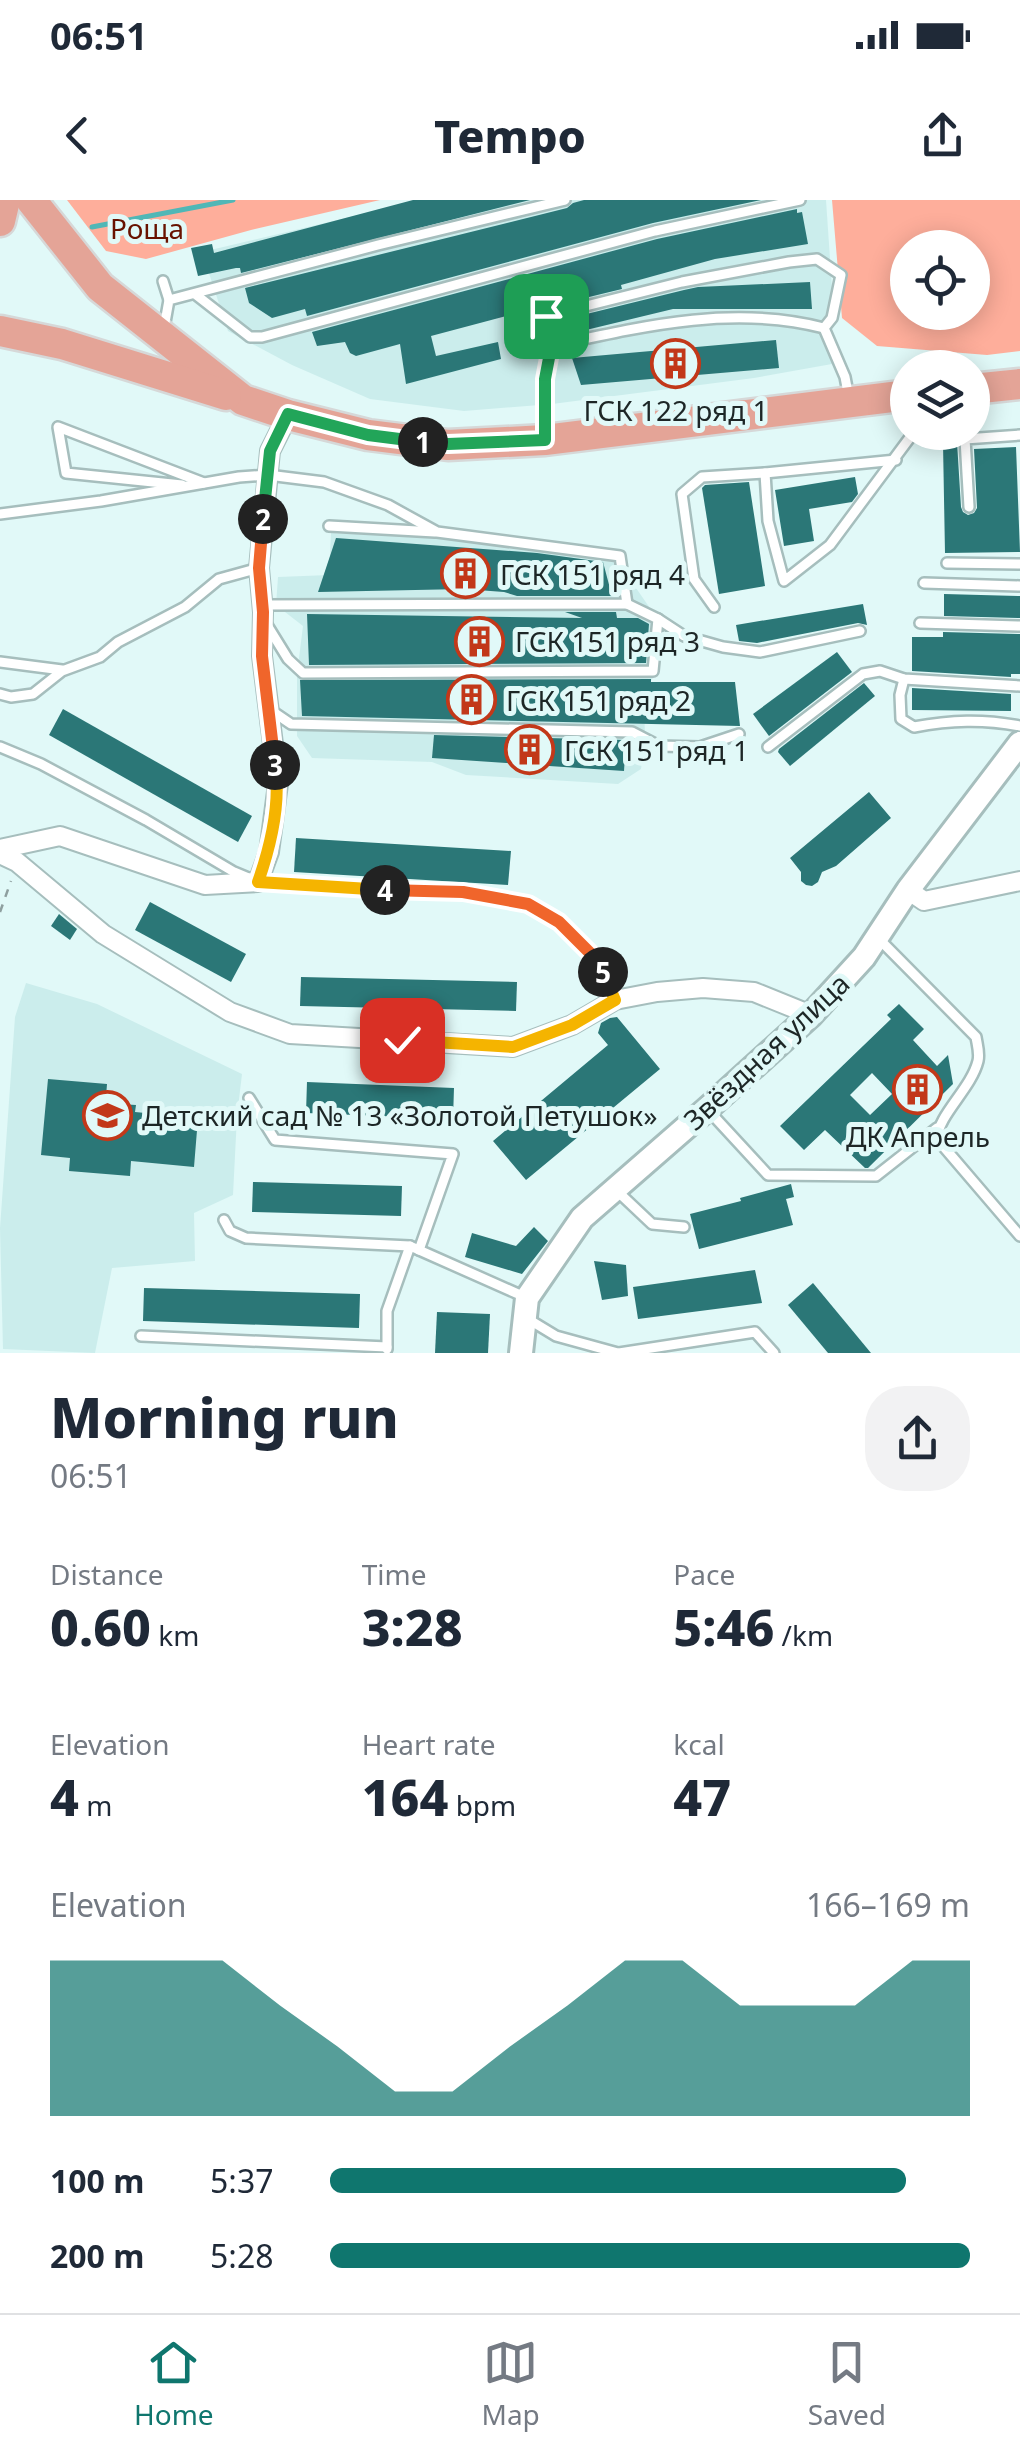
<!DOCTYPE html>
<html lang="en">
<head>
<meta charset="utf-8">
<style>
	body { margin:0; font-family:"Noto Sans",sans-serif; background:#f2f2f3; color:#1f2937; height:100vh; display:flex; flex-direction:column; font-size:38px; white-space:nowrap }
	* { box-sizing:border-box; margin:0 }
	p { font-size:32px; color:#747a83 }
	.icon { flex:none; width:55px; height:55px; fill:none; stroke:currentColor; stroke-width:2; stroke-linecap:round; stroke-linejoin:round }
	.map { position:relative; height:1153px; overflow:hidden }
	.panel { display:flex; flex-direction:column; background:#fff; flex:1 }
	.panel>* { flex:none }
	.buttons { position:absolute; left:890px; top:30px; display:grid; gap:20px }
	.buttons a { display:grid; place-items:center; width:100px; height:100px; border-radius:50%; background:#fff; box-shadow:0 5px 25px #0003; font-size:50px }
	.pin { position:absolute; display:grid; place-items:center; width:85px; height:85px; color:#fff; margin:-42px; border-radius:20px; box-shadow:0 5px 15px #0006 }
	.km { position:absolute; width:50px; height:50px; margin:-25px; border-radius:50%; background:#222; color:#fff; font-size:28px; line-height:50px; text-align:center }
	.round { display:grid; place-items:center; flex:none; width:105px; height:105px; border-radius:40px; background:#f2f2f3 }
	.summary { display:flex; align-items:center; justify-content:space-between; height:170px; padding:0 50px }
	h1 { font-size:55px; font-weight:800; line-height:75px }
	.figures { display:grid; grid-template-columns:repeat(3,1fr); gap:15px; height:170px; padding:10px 50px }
	.figures div { display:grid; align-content:center }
	.figures b { font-size:50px; font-weight:800 }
	.figures small { font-size:28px; font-weight:400 }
	.figures p { font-size:28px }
	.chart { height:280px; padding:20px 50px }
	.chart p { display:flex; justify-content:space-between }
	.chart svg { width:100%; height:180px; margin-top:10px; fill:#0f766e; opacity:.7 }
	ul { padding:0 50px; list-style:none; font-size:32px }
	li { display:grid; grid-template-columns:160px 120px 1fr; align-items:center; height:75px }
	li i { height:25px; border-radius:12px; background:#0f766e }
	.status { display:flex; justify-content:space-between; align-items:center; height:70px; padding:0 50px; background:#fff; direction:ltr }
	.status svg { height:28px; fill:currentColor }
	header { display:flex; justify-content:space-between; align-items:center; height:130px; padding:0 50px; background:#fff; font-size:45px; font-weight:800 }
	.tab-bar { display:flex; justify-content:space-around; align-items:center; height:140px; border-top:2px solid #e0e1e3; background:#fff; font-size:28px; color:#747a83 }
	.tab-bar a { display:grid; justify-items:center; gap:5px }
	.tab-bar .active { color:#0f766e }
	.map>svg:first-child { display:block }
	.built { fill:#cbedec }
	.forest { fill:#feae9b; fill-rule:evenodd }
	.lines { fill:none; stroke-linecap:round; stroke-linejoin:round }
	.stream { stroke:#50b7b6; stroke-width:5 }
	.building { fill:#2b7777; fill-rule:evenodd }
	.service-casing { stroke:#a6bebd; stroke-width:14 }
	.minor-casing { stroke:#a6bebd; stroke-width:22 }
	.tertiary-casing { stroke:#a6bebd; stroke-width:28 }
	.primary-casing { stroke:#d6d8d8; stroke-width:35 }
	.path { stroke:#8e9f9f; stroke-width:2.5; stroke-dasharray:8 8; stroke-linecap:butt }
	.service { stroke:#fff; stroke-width:9 }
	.minor { stroke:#fff; stroke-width:18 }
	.tertiary { stroke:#fff; stroke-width:22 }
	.primary { stroke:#e4a497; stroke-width:30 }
	.split-1-casing { stroke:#fff; stroke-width:20 }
	.split-2-casing { stroke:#fff; stroke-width:20 }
	.split-3-casing { stroke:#fff; stroke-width:20 }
	.split-4-casing { stroke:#fff; stroke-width:20 }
	.split-5-casing { stroke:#fff; stroke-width:20 }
	.split-6-casing { stroke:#fff; stroke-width:20 }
	.split-1 { stroke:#22a559; stroke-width:12 }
	.split-2 { stroke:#22a559; stroke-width:12 }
	.split-3 { stroke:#f0652b; stroke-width:12 }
	.split-4 { stroke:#f5b400; stroke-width:12 }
	.split-5 { stroke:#f0652b; stroke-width:12 }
	.split-6 { stroke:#f5b400; stroke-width:12 }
	.labels { text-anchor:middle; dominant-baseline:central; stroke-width:10; stroke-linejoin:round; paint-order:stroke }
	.park-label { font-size:28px; fill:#681200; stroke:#e1f9f8 }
	.poi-label { font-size:28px; fill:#1d2626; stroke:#e1f9f8; text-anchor:start }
	.street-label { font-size:28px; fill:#1d2626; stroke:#e1f9f8 }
</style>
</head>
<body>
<div class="status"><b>06:51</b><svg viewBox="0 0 49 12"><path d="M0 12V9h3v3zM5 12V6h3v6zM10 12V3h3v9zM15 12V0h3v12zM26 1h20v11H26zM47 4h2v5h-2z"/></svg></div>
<header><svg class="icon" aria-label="back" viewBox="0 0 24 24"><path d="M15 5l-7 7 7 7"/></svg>Tempo<svg class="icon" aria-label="share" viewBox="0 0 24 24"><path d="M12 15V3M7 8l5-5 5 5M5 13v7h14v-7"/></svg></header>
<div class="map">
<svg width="1020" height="1153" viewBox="0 0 1020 1153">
	<rect width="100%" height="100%" fill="#e1f9f8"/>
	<g class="built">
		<path d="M 422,0 L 826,0 L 832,88 L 832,164 L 754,178 L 552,204 L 464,211 L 370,199 L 292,165 L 228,131 L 202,52 Z"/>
		<path d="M 331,333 L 432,337 L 569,347 L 616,359 L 654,414 L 654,477 L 644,488 L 645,544 L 641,569 L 618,584 L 466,575 L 432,562 L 312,558 L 297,536 L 297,474 L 303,426 L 276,405 L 278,377 L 329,375 Z"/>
		<path d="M 26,783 L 97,804 L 242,874 L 237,916 L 233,995 L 194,1013 L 195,1061 L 112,1068 L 95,1153 L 3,1149 L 0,1028 L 15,817 Z"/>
	</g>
	<g class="forest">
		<path d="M 67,0 L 380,0 L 251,30 L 146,59 L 106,51 Z"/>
		<path d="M 832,0 L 1020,0 L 1020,151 L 987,155 L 877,146 L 842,118 ZM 908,48 L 972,48 L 972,112 L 908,112 Z"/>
	</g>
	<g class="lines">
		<path class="stream" d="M 92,27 L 233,0"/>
	</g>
	<g class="building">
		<path d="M 413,0 L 530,0 L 241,73 L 240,68 L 236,68 L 198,76 L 191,48 L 212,44 L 214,53 Z"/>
		<path d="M 584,0 L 761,0 L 653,23 L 307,116 L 305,109 L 272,118 L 249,103 L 245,88 L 567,8 L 573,3 Z"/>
		<path d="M 797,9 L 797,13 L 802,12 L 808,44 L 715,59 L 621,85 L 622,89 L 552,106 L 551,104 L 431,136 L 436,156 L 498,142 L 501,159 L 406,184 L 400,144 L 356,156 L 350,153 L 345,142 L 317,146 L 312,132 L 657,39 Z"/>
		<path d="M 810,82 L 812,109 L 673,109 L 557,137 L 554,122 L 684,90 L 698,87 Z"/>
		<path d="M 776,140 L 779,168 L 581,185 L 572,158 Z"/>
		<path d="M 957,242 L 961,307 L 963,312 L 968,315 L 974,313 L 977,308 L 974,249 L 1016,247 L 1020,352 L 945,353 L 943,243 Z"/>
		<path d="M 855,277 L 858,294 L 852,302 L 809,309 L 814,341 L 784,346 L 775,290 Z"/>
		<path d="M 749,282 L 765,386 L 719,394 L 702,288 L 705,285 Z"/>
		<path d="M 336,338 L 537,353 L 603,362 L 612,396 L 517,396 L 504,392 L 464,389 L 318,392 Z"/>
		<path d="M 944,394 L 1020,396 L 1020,418 L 944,416 Z"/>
		<path d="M 863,404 L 867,425 L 858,423 L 757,443 L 739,441 L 736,425 Z"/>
		<path d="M 565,412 L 616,412 L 617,418 L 638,418 L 649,424 L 646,463 L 309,465 L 307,414 L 582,418 Z"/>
		<path d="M 943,432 L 1020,434 L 1020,474 L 1011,474 L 1011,477 L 912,471 L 912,437 L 943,437 Z"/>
		<path d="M 837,452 L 852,472 L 769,536 L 753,514 Z"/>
		<path d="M 651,479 L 651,482 L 735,482 L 740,526 L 302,516 L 300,480 Z"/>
		<path d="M 864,483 L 875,496 L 790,566 L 778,552 L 779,549 Z"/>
		<path d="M 912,488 L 1011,494 L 1011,511 L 912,510 Z"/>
		<path d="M 63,509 L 252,616 L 238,642 L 49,535 Z"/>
		<path d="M 434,535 L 626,540 L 624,571 L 432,558 Z"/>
		<path d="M 869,592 L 891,618 L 836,666 L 822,672 L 818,682 L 812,686 L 806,685 L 801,681 L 801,672 L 790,658 Z"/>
		<path d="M 296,638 L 511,651 L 508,685 L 294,672 Z"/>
		<path d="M 150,702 L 246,754 L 231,782 L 135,730 Z"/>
		<path d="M 59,714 L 77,729 L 70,740 L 51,726 Z"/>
		<path d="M 301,777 L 517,782 L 516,811 L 300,806 Z"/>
		<path d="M 899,804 L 924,829 L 913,840 L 937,866 L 948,855 L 953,884 L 868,968 L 865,968 L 825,930 L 804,950 L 780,926 L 891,819 L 887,815 ZM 872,873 L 892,894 L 870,915 L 850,895 Z"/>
		<path d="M 617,817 L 660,869 L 526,980 L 493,941 L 608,845 L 598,833 L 601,823 L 610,818 Z"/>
		<path d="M 48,879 L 107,884 L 106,897 L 120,898 L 120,904 L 136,905 L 135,912 L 198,918 L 194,967 L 131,961 L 130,976 L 69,971 L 70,958 L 41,955 Z"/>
		<path d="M 307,882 L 454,888 L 453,919 L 306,913 Z"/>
		<path d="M 253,982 L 402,986 L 401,1016 L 252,1012 Z"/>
		<path d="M 791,984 L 794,997 L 786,999 L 793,1025 L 699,1049 L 690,1014 L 741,1001 L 740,998 Z"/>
		<path d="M 534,1027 L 548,1041 L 522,1074 L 465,1057 L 472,1033 L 516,1046 Z"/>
		<path d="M 594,1061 L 626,1065 L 628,1096 L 602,1100 Z"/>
		<path d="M 755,1070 L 762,1103 L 638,1119 L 633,1087 Z"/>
		<path d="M 813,1083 L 871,1153 L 828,1153 L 788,1105 Z"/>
		<path d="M 144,1088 L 360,1094 L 359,1128 L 143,1121 Z"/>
		<path d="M 437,1112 L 490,1114 L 488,1153 L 435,1153 Z"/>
	</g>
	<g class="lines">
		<defs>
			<g id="service">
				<path d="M 163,81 L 169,100"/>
				<path d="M 195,94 L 250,137 L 262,137 L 655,31 L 800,0"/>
				<path d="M 164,128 L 169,100 L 378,45 L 565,0"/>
				<path d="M 548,147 C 639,127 732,104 824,128"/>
				<path d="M 545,236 L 545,179 L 549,158 L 544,132 L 546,116 L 682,82 L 789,62 L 817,59 L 841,75 L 832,118 L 824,128 L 845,177 L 849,198"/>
				<path d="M 765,273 L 896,260"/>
				<path d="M 182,285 L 66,273 L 58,227 L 204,283"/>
				<path d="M 969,307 L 965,239 L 1020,235"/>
				<path d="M 0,314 L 101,301 L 239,277 L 268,275 L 324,282 L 388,305 L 437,332 L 620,356 L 627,404 L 262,405"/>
				<path d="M 329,326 L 435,332"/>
				<path d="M 947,363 L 1020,364"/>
				<path d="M 924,383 L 1020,386"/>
				<path d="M 714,407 L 694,379 L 682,294 L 702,277 L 765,273 L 768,321 L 784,381 L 830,345 L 914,232"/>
				<path d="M 658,419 L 684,436 L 723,447 L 760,452 L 860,431"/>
				<path d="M 920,423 L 1020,426"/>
				<path d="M 267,425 L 288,459 L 303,473 L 653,471 L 658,419 L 627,404"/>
				<path d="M 0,462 L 62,470"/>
				<path d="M 904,479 L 900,495 L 901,519 L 914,527 C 951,520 983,519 1020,526"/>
				<path d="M 0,494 L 11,497 L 33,494 L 62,471 L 100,457 L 118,442 L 185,407 L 219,379 L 259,368"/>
				<path d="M 269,509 L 291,524 L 632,532 L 659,546 L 700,547 L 739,534"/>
				<path d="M 0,547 L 41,564 L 146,620 L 234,672 L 258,682 L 349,689 L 463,692 L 527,703 L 559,722 L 597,759 L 615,800"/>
				<path d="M 768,547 L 863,474 L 880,471 L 904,479 L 1020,486"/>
				<path d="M 878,738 L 976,837 C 977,844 980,853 978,861 C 971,889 938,915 937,939 L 1020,1036"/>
				<path d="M 249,898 L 275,940 L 453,954 L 419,1050"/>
				<path d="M 709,911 L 768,975 L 876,976 L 937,928"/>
				<path d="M 616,990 L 652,1024 L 684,1027"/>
				<path d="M 224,1020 L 230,1031 L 246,1038 L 410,1046 L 525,1097"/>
				<path d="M 528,1119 L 556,1136 L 618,1153"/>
				<path d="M 141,1136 L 387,1147"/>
				<path d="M 387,1149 L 387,1111 L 410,1046"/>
				<path d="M 619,1153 L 755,1132 L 774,1153"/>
			</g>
			<g id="minor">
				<path d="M 0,649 L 60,636 L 205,685 L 258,682 L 269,652 L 278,584 L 262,456 L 263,412 L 259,368 L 270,251 L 288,215"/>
				<path d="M 0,654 L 17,662 L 103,734 L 230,812 L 290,834 L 513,847 L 572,825 L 615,800 L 657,792 L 703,788 L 754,792 L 811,815"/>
				<path d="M 908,690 L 924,701 L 1020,681"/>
			</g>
			<path id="tertiary" d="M 521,1153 L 527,1098 L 582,1018 L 707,909 L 811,815 L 864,757 L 908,690 L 1020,543"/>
			<g id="primary">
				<path d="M 31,0 L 100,87 L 243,200 L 288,215 L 368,235 L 448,245 L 545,240 L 908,195"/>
				<path d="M 0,21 L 5,0"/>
				<path d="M 0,131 L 62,144 L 226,195"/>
				<path d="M 972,189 L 1020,184"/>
			</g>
		</defs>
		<use href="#service" class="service-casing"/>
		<use href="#minor" class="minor-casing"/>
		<use href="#tertiary" class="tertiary-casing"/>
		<use href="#primary" class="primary-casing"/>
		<path class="path" d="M 0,712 L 11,681"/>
		<use href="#service" class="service"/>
		<use href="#minor" class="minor"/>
		<use href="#tertiary" class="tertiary"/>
		<use href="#primary" class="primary"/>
	</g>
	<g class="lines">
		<defs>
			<path id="split-1" d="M 423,242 L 448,244 L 545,240 L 545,179 L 549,158 L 544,132 L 546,116"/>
			<path id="split-2" d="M 263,319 L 270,251 L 288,214 L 368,235 L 423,242"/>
			<path id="split-3" d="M 263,319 L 259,368 L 263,412 L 262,456 L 275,565"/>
			<path id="split-4" d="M 275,565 C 281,603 271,645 258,682 L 385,690"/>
			<path id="split-5" d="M 385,690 L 463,692 L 528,704 L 559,722 L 596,759 L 603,772"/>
			<path id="split-6" d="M 402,840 L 513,847 L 572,825 L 615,800 L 603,772"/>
		</defs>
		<use href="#split-1" class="split-1-casing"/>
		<use href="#split-2" class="split-2-casing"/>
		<use href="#split-3" class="split-3-casing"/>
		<use href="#split-4" class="split-4-casing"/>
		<use href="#split-5" class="split-5-casing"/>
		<use href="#split-6" class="split-6-casing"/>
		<use href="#split-1" class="split-1"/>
		<use href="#split-2" class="split-2"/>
		<use href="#split-3" class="split-3"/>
		<use href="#split-4" class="split-4"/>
		<use href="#split-5" class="split-5"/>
		<use href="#split-6" class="split-6"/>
	</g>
	<defs>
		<symbol id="building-ring" viewBox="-11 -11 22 22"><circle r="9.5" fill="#e1f9f8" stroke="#c23819" stroke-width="1.5"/><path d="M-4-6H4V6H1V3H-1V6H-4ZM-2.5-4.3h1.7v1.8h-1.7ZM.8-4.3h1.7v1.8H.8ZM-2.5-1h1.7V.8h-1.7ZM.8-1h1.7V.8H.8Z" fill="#c23819"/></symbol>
		<symbol id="school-ring" viewBox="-11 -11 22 22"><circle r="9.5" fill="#e1f9f8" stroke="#c23819" stroke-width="1.5"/><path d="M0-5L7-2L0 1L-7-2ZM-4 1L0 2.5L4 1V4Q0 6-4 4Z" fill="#c23819"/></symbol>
	</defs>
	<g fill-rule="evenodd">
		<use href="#building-ring" x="648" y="136" width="55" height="55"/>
		<use href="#building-ring" x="438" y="346" width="55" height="55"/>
		<use href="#building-ring" x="452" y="414" width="55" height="55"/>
		<use href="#building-ring" x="444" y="472" width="55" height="55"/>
		<use href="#building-ring" x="502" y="522" width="55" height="55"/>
		<use href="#building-ring" x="890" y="862" width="55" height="55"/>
		<use href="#school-ring" x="80" y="888" width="55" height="55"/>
	</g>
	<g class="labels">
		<g class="park-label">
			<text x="147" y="28">Роща</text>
		</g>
		<g class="poi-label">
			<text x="676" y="210" text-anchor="middle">ГСК 122 ряд 1</text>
			<text x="500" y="374">ГСК 151 ряд 4</text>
			<text x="515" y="441">ГСК 151 ряд 3</text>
			<text x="506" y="500">ГСК 151 ряд 2</text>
			<text x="564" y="550">ГСК 151 ряд 1</text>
			<text x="142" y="915">Детский сад № 13 «Золотой Петушок»</text>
			<text x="918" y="936" text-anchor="middle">ДК Апрель</text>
		</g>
		<g class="street-label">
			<text transform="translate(766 851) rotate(-43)">Звёздная улица</text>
		</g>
	</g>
</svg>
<div class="buttons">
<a><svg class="icon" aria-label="locate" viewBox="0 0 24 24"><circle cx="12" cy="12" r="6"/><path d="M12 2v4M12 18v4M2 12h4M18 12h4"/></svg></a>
<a><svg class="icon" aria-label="layers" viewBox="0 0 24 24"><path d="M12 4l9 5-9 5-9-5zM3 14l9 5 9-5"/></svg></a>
</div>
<div class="pin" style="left:546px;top:116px;background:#1e9e55"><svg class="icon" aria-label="arrive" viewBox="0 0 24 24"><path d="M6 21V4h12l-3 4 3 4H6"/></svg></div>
<div class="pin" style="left:402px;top:840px;background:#d93025"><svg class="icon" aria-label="check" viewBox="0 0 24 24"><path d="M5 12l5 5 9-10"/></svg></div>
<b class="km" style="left:423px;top:242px">1</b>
<b class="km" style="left:263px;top:319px">2</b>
<b class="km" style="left:275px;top:565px">3</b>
<b class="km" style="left:385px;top:690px">4</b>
<b class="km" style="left:603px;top:772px">5</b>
</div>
<section class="panel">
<div class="summary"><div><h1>Morning run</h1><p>06:51</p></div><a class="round"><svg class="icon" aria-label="share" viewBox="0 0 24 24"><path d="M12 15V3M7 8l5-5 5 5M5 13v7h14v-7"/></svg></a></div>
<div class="figures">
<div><p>Distance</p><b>0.60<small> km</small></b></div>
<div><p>Time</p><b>3:28</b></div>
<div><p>Pace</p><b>5:46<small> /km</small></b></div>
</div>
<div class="figures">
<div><p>Elevation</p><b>4<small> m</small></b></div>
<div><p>Heart rate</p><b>164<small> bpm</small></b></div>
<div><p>kcal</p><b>47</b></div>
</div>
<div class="chart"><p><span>Elevation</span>166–169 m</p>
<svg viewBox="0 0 160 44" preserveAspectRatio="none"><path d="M0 44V6L10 6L20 6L30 6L40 17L50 27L60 38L70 38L80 27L90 17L100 6L110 6L120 17L130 17L140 17L150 6L160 6V44z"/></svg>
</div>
<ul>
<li><b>100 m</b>5:37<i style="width:90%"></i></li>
<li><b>200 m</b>5:28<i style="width:100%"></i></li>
</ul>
</section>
<nav class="tab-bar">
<a class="active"><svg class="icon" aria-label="home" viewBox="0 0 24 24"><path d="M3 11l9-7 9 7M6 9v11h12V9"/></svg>Home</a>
<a><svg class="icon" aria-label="map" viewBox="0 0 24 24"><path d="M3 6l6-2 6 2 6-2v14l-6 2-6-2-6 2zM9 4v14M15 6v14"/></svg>Map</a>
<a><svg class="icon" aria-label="saved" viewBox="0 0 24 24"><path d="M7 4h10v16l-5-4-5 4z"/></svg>Saved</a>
</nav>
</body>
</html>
